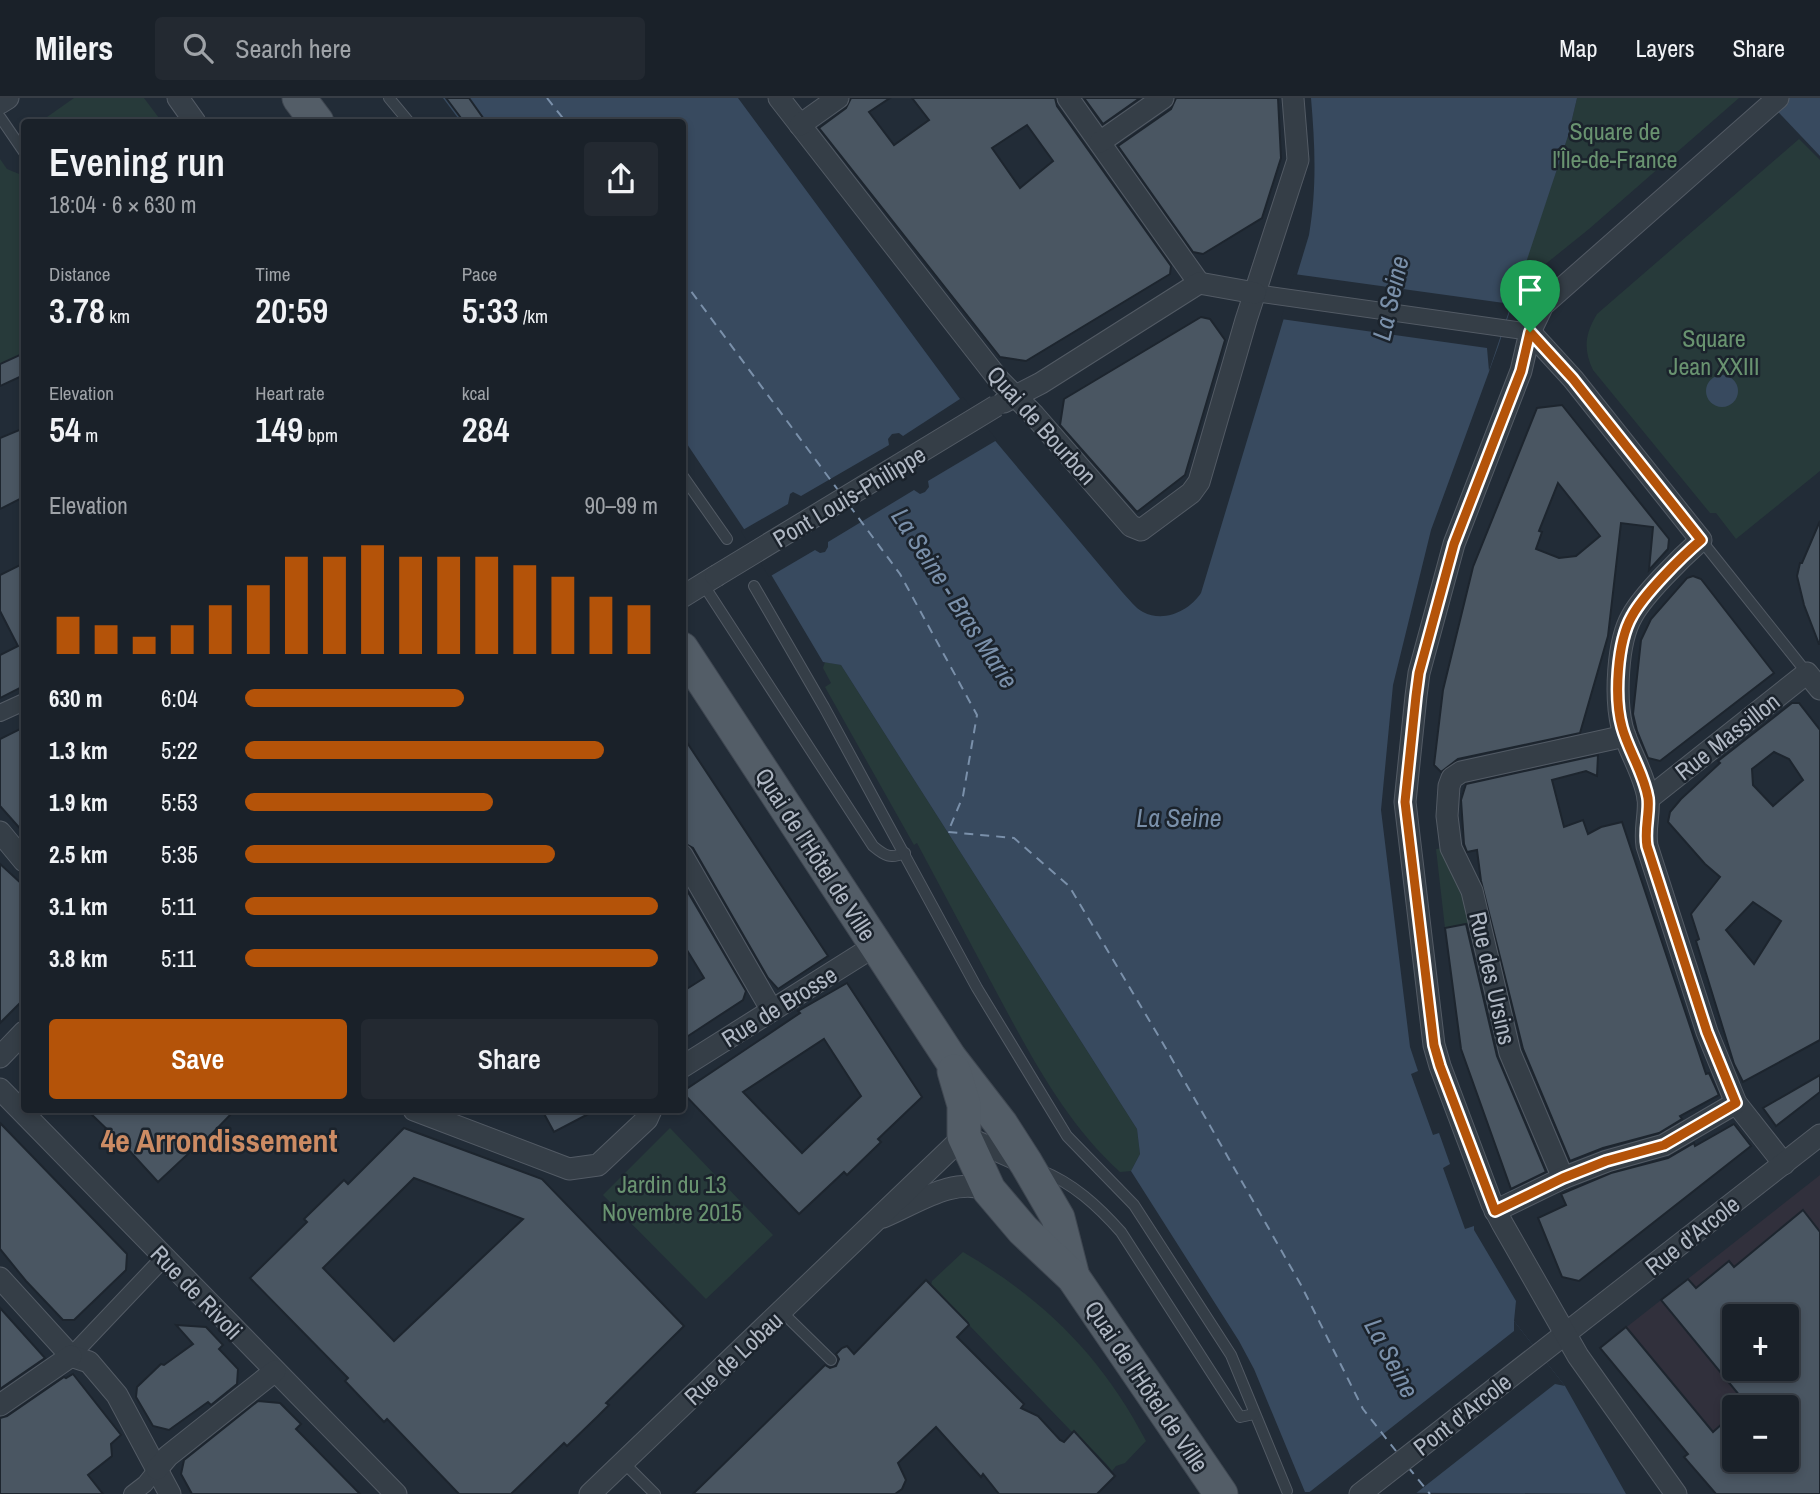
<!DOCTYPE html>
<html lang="en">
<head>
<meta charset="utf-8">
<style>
	body { margin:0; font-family:"Archivo Narrow",sans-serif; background:#232931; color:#f1f3f6; height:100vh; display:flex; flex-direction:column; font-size:26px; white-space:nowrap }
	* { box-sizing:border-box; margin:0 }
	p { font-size:23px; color:#9fa3a8 }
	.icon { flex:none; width:38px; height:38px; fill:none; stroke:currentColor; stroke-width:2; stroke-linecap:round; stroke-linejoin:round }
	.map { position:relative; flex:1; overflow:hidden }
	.sheet { position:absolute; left:21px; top:21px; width:665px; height:994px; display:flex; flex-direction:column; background:#1a2129; border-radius:7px; box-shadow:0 4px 10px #0003,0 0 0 2px #383e46 }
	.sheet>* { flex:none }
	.fabs { position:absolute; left:1722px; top:1206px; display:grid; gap:14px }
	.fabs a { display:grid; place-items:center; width:77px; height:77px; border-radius:7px; background:#1a2129; box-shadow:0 4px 10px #0003,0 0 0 2px #383e46; font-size:35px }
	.pin { position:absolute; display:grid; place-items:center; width:60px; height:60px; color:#fff; margin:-72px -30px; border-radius:50% 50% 50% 0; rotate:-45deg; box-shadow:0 0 7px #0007 }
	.pin .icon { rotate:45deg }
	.round { display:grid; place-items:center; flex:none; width:74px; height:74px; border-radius:7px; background:#232931 }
	.overview { display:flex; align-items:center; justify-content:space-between; height:119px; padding:0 28px }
	h1 { font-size:38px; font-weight:600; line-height:52px }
	.figures { display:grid; grid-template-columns:repeat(3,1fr); gap:10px; height:119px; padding:7px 28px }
	.figures div { display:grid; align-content:center }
	.figures b { font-size:35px; font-weight:600 }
	.figures small { font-size:19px; font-weight:400 }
	.figures p { font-size:19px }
	.chart { height:196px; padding:14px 28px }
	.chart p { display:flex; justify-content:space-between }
	.chart svg { width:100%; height:126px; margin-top:7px; stroke:#b45309; stroke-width:6 }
	.primary-button { display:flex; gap:14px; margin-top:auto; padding:14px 28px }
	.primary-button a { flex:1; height:80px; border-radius:7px; background:#b45309; color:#fff; font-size:28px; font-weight:600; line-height:80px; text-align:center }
	.primary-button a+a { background:#232931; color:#f1f3f6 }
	ul { padding:0 28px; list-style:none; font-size:23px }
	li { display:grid; grid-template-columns:112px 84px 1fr; align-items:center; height:52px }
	li i { height:18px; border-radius:9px; background:#b45309 }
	header { display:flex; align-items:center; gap:42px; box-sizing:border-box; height:98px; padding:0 35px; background:#1a2129; border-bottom:2px solid #383e46 }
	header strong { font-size:33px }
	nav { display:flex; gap:38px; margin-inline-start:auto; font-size:24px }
	.search { width:490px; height:63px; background:#232931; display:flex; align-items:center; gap:18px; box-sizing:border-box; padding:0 24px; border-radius:7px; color:#9fa3a8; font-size:26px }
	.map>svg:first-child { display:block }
	.medical { fill:#31303c; fill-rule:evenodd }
	.green { fill:#273a3a }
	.water { fill:#384a5f }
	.pier { fill:#222c37 }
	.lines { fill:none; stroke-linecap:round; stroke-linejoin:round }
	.ferry { stroke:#7a90aa; stroke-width:2; stroke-dasharray:9 7; stroke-linecap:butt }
	.building { fill:#4a5662; stroke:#1d252e; stroke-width:2; fill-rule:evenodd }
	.service-casing { stroke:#535b65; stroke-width:12 }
	.pedestrian-casing { stroke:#535b65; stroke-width:18 }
	.minor-casing { stroke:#535b65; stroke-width:23 }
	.primary-casing { stroke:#3f4751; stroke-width:35 }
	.service { stroke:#353e47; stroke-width:10 }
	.pedestrian { stroke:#353e47; stroke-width:16 }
	.minor { stroke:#353e47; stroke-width:21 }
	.primary { stroke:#535d67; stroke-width:33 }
	.minor-bridge-casing { stroke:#535b65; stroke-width:23; stroke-linecap:butt }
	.minor-bridge { stroke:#353e47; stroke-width:21 }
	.route-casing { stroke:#fff; stroke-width:14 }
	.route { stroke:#b45309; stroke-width:9 }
	.labels { text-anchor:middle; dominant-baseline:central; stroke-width:5; stroke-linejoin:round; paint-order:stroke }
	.park-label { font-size:24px; fill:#699370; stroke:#1b232c }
	.street-label { font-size:24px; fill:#b0b8c4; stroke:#1b232c }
	.water-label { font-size:26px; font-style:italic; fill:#7a90aa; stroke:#1b232c }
	.district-label { font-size:32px; font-weight:bold; fill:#cc8b63; stroke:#1b232c }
</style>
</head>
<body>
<header>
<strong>Milers</strong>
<div class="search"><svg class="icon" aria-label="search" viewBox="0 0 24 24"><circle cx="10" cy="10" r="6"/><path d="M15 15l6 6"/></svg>Search here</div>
<nav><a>Map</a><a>Layers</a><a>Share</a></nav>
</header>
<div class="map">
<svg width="1820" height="1396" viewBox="0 0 1820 1396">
	<rect width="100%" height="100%" fill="#222c37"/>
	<path class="medical" d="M 1820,1077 L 1820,1396 L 1716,1396 L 1684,1359 L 1687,1356 L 1600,1250 ZM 1734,1218 L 1787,1218 L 1787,1270 L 1734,1270 ZM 1734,1309 L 1787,1309 L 1787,1362 L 1734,1362 Z"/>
	<g class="green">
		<path d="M 74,0 L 144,0 L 162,24 L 40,24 Z"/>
		<path d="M 1577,0 L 1739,0 L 1589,131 L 1517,189 L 1568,38 Z"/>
		<path d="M 1799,41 L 1820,62 L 1820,373 L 1736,441 L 1716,415 L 1710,415 L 1593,272 C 1583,251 1585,236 1597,216 Z"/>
		<path d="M 0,61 L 7,71 L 24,78 L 24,255 L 0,266 Z"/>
		<path d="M 825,564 L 841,567 L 1137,1031 L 1140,1056 L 1131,1073 L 1120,1074 C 1066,1025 1032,960 998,897 C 971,846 944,796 917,745 L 914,747 L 825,589 L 831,585 L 823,570 Z"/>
		<path d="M 1443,750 L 1461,785 L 1471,825 L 1445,830 L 1436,751 Z"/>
		<path d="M 670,1030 L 773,1137 L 706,1201 L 603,1097 Z"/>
		<path d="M 963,1154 C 1045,1202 1102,1259 1146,1343 L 1125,1365 L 1116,1368 L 1112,1373 C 1105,1363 1082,1341 1073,1335 L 969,1227 L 968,1224 L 935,1193 L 936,1191 L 931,1187 L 932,1183 Z"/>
	</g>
	<g class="water">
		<path d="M 443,0 L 738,0 L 960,301 L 1123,495 C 1129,501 1135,510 1143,514 C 1164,525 1189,513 1201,495 L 1309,137 C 1317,90 1315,47 1311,0 L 1577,0 L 1568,38 L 1498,249 L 1431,432 L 1393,587 L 1381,712 L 1410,949 L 1418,973 L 1411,976 L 1433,1037 L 1439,1035 L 1450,1066 L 1443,1070 L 1465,1131 L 1474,1128 L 1474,1132 L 1516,1203 L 1514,1223 L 1565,1288 L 1626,1396 L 1305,1394 L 1254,1271 L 1239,1243 L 1131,1073 L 1140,1056 L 1137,1031 L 841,567 L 823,564 L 744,431 L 683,340 L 682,24 L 461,24 Z"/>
		<path d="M 1765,0 L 1820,0 L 1820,58 Z"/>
		<circle cx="1722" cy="293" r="16"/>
	</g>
	<g class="pier">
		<path d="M 1294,176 L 1504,205 L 1517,189 L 1489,273 L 1487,250 L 1281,221 Z"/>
		<path d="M 963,299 L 997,342 L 928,383 L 929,389 L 925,394 L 920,396 L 914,392 L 828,444 L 828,449 L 825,454 L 820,455 L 815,452 L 769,479 L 741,433 L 788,406 L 790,396 L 793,394 L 801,398 L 889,347 L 888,341 L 892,336 L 899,335 L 903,338 Z"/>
		<path d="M 1514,1223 L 1565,1288 L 1555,1286 L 1415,1396 L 1307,1396 L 1514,1233 Z"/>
	</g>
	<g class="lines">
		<g class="ferry">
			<path d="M 547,0 L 566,24"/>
			<path d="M 682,181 L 838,392"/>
			<path d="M 849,407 L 900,476 L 977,617 L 963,698 L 948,734 L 1014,740 L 1069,788 L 1161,942 L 1301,1187 L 1363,1311 L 1396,1353"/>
			<path d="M 1408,1369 L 1430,1396"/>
		</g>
	</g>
	<g class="building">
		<path d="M 446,0 L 469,0 L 486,24 L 464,24 Z"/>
		<path d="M 851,0 L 890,0 L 869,14 L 894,47 L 929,22 L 912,0 L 1055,0 L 1057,8 L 1171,168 L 1170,176 L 1026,263 L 1000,259 L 819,30 L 846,10 ZM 1027,27 L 1053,63 L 1020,90 L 992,50 Z"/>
		<path d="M 1084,0 L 1140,0 L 1103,26 Z"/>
		<path d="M 1176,0 L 1278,0 L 1281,60 L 1262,120 L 1203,156 L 1193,154 L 1118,48 L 1171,11 Z"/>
		<path d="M 1201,219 L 1210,221 L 1225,242 L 1185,377 L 1137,414 L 1060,327 L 1064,301 Z"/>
		<path d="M 24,255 L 24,277 L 0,288 L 0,266 Z"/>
		<path d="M 1562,307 L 1669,441 L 1668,451 L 1649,472 L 1653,429 L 1621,425 L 1608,538 L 1580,635 L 1458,661 L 1441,674 L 1434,667 L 1443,592 L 1473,469 L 1537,310 ZM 1558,385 L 1600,438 L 1576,458 L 1559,460 L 1536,451 L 1542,434 L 1539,433 Z"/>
		<path d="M 24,330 L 24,399 L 0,411 L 0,340 Z"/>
		<path d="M 1820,423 L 1820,546 L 1819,546 L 1804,507 L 1797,478 L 1800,465 L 1802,465 Z"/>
		<path d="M 24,465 L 24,588 L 0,600 L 0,557 L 18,548 L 0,513 L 0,477 Z"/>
		<path d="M 1693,478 L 1701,481 L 1774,575 L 1660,663 L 1648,660 L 1637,633 L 1633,616 L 1641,542 L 1651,521 L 1687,480 Z"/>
		<path d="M 1792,605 L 1799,605 L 1820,632 L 1820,942 L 1743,984 L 1734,966 L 1696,843 L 1699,841 L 1691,816 L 1720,779 L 1705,766 L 1668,724 L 1670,714 L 1681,701 L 1720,665 L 1718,663 ZM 1774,654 L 1789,661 L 1803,682 L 1773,708 L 1753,687 L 1752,671 ZM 1753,804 L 1781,823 L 1754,866 L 1726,832 Z"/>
		<path d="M 24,629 L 24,735 L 0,708 L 0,641 Z"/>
		<path d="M 682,637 L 828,858 L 778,891 L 768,880 L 693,750 L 682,744 Z"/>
		<path d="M 1598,657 L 1597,678 L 1586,673 L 1552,682 L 1564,729 L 1583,722 L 1588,736 L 1601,729 L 1622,724 L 1706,976 L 1709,975 L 1719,997 L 1680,1018 L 1682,1021 L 1659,1035 L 1603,1050 L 1570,1063 L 1523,951 L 1481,783 L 1477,752 L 1467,754 L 1464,746 L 1461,702 L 1466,686 Z"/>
		<path d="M 0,766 L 24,788 L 24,901 L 0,925 Z"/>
		<path d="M 682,784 L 746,893 L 743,902 L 682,942 L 682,894 L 704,880 L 682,844 Z"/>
		<path d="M 1466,826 L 1497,958 L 1546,1074 L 1511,1091 L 1461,951 L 1445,830 Z"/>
		<path d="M 847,885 L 922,999 L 878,1041 L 881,1044 L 847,1077 L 844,1074 L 799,1116 L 682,994 L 800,915 L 798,913 ZM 824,941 L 861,998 L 802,1055 L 743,994 Z"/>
		<path d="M 1820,977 L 1820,994 L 1776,1028 L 1763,1010 Z"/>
		<path d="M 87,1012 L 235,1012 L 201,1047 L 199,1046 L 189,1055 L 158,1084 L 116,1038 L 115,1039 Z"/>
		<path d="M 542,1012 L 596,1012 L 554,1034 Z"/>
		<path d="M 0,1025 L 127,1156 L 126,1172 L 74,1222 L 63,1222 L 26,1183 L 0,1151 Z"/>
		<path d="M 1734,1026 L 1751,1048 L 1579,1183 L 1562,1179 L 1538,1120 L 1566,1107 L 1561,1096 L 1611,1075 L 1668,1060 L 1694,1045 L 1695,1048 Z"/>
		<path d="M 404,1030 L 542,1081 L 684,1228 L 606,1305 L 609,1307 L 597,1319 L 567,1348 L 564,1345 L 511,1396 L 459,1396 L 387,1321 L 384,1324 L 345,1283 L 348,1280 L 250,1180 L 307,1124 L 304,1121 L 344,1082 L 348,1086 ZM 414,1080 L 523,1121 L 394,1243 L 323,1170 Z"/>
		<path d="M 1803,1112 L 1820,1134 L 1820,1396 L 1716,1396 L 1684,1359 L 1688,1356 L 1600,1250 L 1626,1229 L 1713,1334 L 1734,1315 L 1734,1362 L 1787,1362 L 1787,1309 L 1749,1309 L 1661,1202 L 1688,1181 L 1696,1190 L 1729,1163 L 1734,1169 ZM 1734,1218 L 1787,1218 L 1787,1270 L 1734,1270 Z"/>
		<path d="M 926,1182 L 968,1225 L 969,1227 L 957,1239 L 1024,1306 L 1021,1310 L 1038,1318 L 1060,1342 L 1064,1344 L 1074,1333 L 1115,1378 L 1097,1396 L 999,1396 L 983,1376 L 981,1379 L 936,1329 L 898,1365 L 906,1382 L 902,1391 L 895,1396 L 693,1396 L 825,1267 L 830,1270 L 836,1268 L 839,1261 L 836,1256 L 842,1250 L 847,1248 L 854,1256 Z"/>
		<path d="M 0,1210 L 45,1260 L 0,1291 Z"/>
		<path d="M 176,1227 L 206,1229 L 223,1247 L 219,1251 L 238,1271 L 237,1286 L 211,1307 L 208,1304 L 169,1332 L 153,1328 L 136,1299 L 137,1289 L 161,1266 L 164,1267 L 193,1246 Z"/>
		<path d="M 73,1276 L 121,1337 L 111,1346 L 112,1358 L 88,1377 L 103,1396 L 0,1396 L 0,1320 L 7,1318 L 64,1279 L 66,1280 Z"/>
		<path d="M 258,1303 L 280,1305 L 301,1326 L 296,1331 L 360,1396 L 192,1396 L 181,1376 L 184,1362 Z"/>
	</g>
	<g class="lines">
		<defs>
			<g id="service">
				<path d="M 389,0 L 409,24"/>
				<path d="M 0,19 L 24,54"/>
				<path d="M 682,377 L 727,441"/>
				<path d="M 1701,442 L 1807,575"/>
				<path d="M 703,486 L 873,748 C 885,758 890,761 905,755"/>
				<path d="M 754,488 L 824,609 L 977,890 L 1067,1038 L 1134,1107 L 1231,1257 L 1287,1393"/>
				<path d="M 1040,1072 C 1073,1085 1098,1108 1121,1134 L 1240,1319 L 1254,1316"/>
				<path d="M 782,1214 L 831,1262"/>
				<path d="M 623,1364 L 655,1396"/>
			</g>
			<g id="pedestrian">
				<path d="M 1255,195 L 1530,234"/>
				<path d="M 0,615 L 24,604"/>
				<path d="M 71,1258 L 164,1160"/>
				<path d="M 132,1396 L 145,1386 L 157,1371"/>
			</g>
			<g id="minor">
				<path d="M 178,0 L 195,24"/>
				<path d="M 779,0 L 999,282 L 1034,317 L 1131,428 L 1141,432 L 1191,395 L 1199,384 L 1246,222 L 1298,62 L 1293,0"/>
				<path d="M 1068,0 L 1199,185"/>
				<path d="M 0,5 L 8,0"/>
				<path d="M 800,27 L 838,0"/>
				<path d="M 1100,44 L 1163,0"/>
				<path d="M 1530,234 L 1573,281 L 1701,442 C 1682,459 1644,496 1632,518 C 1617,544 1615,600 1622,629 C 1628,652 1644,675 1648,700 C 1650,715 1644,731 1647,748 L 1707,934 L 1736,1005 L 1784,1066"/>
				<path d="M 1004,304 L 1041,285 L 1199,185 L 1255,195"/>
				<path d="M 682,499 L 716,478"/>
				<path d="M 1648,701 L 1807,575 L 1820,591"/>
				<path d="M 0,734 L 24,763"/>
				<path d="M 682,757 L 771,911"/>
				<path d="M 0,959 L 24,934"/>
				<path d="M 682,969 L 876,847"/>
				<path d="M 0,991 L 396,1396"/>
				<path d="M 414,1012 L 569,1071 L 598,1067 L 647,1021 L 651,1012"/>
				<path d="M 1563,1080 L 1510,955 L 1472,793 L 1451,750 L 1447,718 L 1449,688 L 1452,680 L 1461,674 L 1625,638"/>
				<path d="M 1495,1113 L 1563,1080 L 1607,1063 L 1664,1047 L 1736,1005"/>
				<path d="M 883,1119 C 917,1105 953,1078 989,1092"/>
				<path d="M 0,1180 L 71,1258"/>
				<path d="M 71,1258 L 89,1264 L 117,1297 L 170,1396"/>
				<path d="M 0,1307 L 71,1258"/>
				<path d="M 157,1371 L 168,1358 L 275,1273"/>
				<path d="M 590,1396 L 964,1038 L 1025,1065"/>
				<path d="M 1360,1396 L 1820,1037"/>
				<path d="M 1676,1396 L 1578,1258 L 1502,1125 L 1492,1106 L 1440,968 L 1434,947 L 1405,704 L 1416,598 L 1419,575 L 1454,446 L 1521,273 L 1530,234 L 1543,207 L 1778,0"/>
			</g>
			<g id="primary">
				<path d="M 299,0 L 317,24"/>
				<path d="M 682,551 L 950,960 L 1001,1026 L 1026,1065 L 1058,1120 L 1073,1179"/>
				<path d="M 954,973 L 964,1007 L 964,1038 L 989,1092 L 1023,1132 L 1073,1179 L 1221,1396"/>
			</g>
		</defs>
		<use href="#service" class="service-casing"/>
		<use href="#pedestrian" class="pedestrian-casing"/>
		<use href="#minor" class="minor-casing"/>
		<use href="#primary" class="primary-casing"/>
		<use href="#service" class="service"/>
		<use href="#pedestrian" class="pedestrian"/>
		<use href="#minor" class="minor"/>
		<use href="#primary" class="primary"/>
		<defs>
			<path id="minor-bridge" d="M 716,478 L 996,308"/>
		</defs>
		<use href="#minor-bridge" class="minor-bridge-casing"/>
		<use href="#minor-bridge" class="minor-bridge"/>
	</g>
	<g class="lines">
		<defs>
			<path id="route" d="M 1530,234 L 1573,281 L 1701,442 C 1681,459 1644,496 1632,518 C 1617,544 1614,600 1622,629 C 1628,652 1644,675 1648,700 C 1650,714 1644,731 1647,748 L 1707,934 L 1736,1005 L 1664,1047 L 1606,1063 L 1563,1080 L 1495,1113 L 1440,968 L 1434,947 L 1405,704 L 1416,598 L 1419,575 L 1454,446 L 1521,273 Z"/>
		</defs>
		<use href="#route" class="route-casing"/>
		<use href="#route" class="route"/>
	</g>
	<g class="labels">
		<g class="park-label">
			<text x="1615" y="33">Square de<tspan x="1615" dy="28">l'Île-de-France</tspan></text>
			<text x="1714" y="240">Square<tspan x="1714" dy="28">Jean XXIII</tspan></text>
			<text x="672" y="1086">Jardin du 13<tspan x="672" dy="28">Novembre 2015</tspan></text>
		</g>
		<g class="street-label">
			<text transform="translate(1042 327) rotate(48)">Quai de Bourbon</text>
			<text transform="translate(849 398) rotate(-31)">Pont Louis-Philippe</text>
			<text transform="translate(1727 638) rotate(-38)">Rue Massillon</text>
			<text transform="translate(816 756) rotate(57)">Quai de l'Hôtel de Ville</text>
			<text transform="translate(1493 880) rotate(77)">Rue des Ursins</text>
			<text transform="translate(779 908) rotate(-32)">Rue de Brosse</text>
			<text transform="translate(1692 1137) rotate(-38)">Rue d'Arcole</text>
			<text transform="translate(197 1194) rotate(46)">Rue de Rivoli</text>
			<text transform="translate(733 1260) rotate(-43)">Rue de Lobau</text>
			<text transform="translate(1147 1288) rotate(56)">Quai de l'Hôtel de Ville</text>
			<text transform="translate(1462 1316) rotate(-38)">Pont d'Arcole</text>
		</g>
		<g class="water-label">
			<text transform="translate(1390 200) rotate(-77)">La Seine</text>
			<text transform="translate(955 500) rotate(57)">La Seine - Bras Marie</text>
			<text x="1179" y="719">La Seine</text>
			<text transform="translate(1392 1260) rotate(62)">La Seine</text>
		</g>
		<g class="district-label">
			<text x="219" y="1042">4e Arrondissement</text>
		</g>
	</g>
</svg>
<div class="fabs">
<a>+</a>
<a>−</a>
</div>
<div class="pin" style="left:1530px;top:234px;background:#1e9e55"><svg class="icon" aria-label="arrive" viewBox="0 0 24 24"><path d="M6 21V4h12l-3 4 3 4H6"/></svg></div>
<section class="sheet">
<div class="overview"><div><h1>Evening run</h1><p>18:04 · 6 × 630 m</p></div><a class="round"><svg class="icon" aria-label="share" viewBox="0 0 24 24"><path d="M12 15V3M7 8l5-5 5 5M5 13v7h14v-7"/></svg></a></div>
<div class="figures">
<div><p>Distance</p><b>3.78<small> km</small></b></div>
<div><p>Time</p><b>20:59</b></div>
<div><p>Pace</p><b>5:33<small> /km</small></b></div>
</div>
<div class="figures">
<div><p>Elevation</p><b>54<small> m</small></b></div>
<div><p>Heart rate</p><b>149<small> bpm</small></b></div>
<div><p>kcal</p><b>284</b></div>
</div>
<div class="chart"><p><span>Elevation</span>90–99 m</p>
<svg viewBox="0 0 160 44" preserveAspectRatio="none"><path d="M5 44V31M15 44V34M25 44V38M35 44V34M45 44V27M55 44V20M65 44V10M75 44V10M85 44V6M95 44V10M105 44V10M115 44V10M125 44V13M135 44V17M145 44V24M155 44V27"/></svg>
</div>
<ul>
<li><b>630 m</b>6:04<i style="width:53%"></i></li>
<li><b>1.3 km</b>5:22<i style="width:87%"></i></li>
<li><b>1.9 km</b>5:53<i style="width:60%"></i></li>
<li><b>2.5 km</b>5:35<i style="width:75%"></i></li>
<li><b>3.1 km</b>5:11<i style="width:100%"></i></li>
<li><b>3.8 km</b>5:11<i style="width:100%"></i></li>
</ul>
<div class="primary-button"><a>Save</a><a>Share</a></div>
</section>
</div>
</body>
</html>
